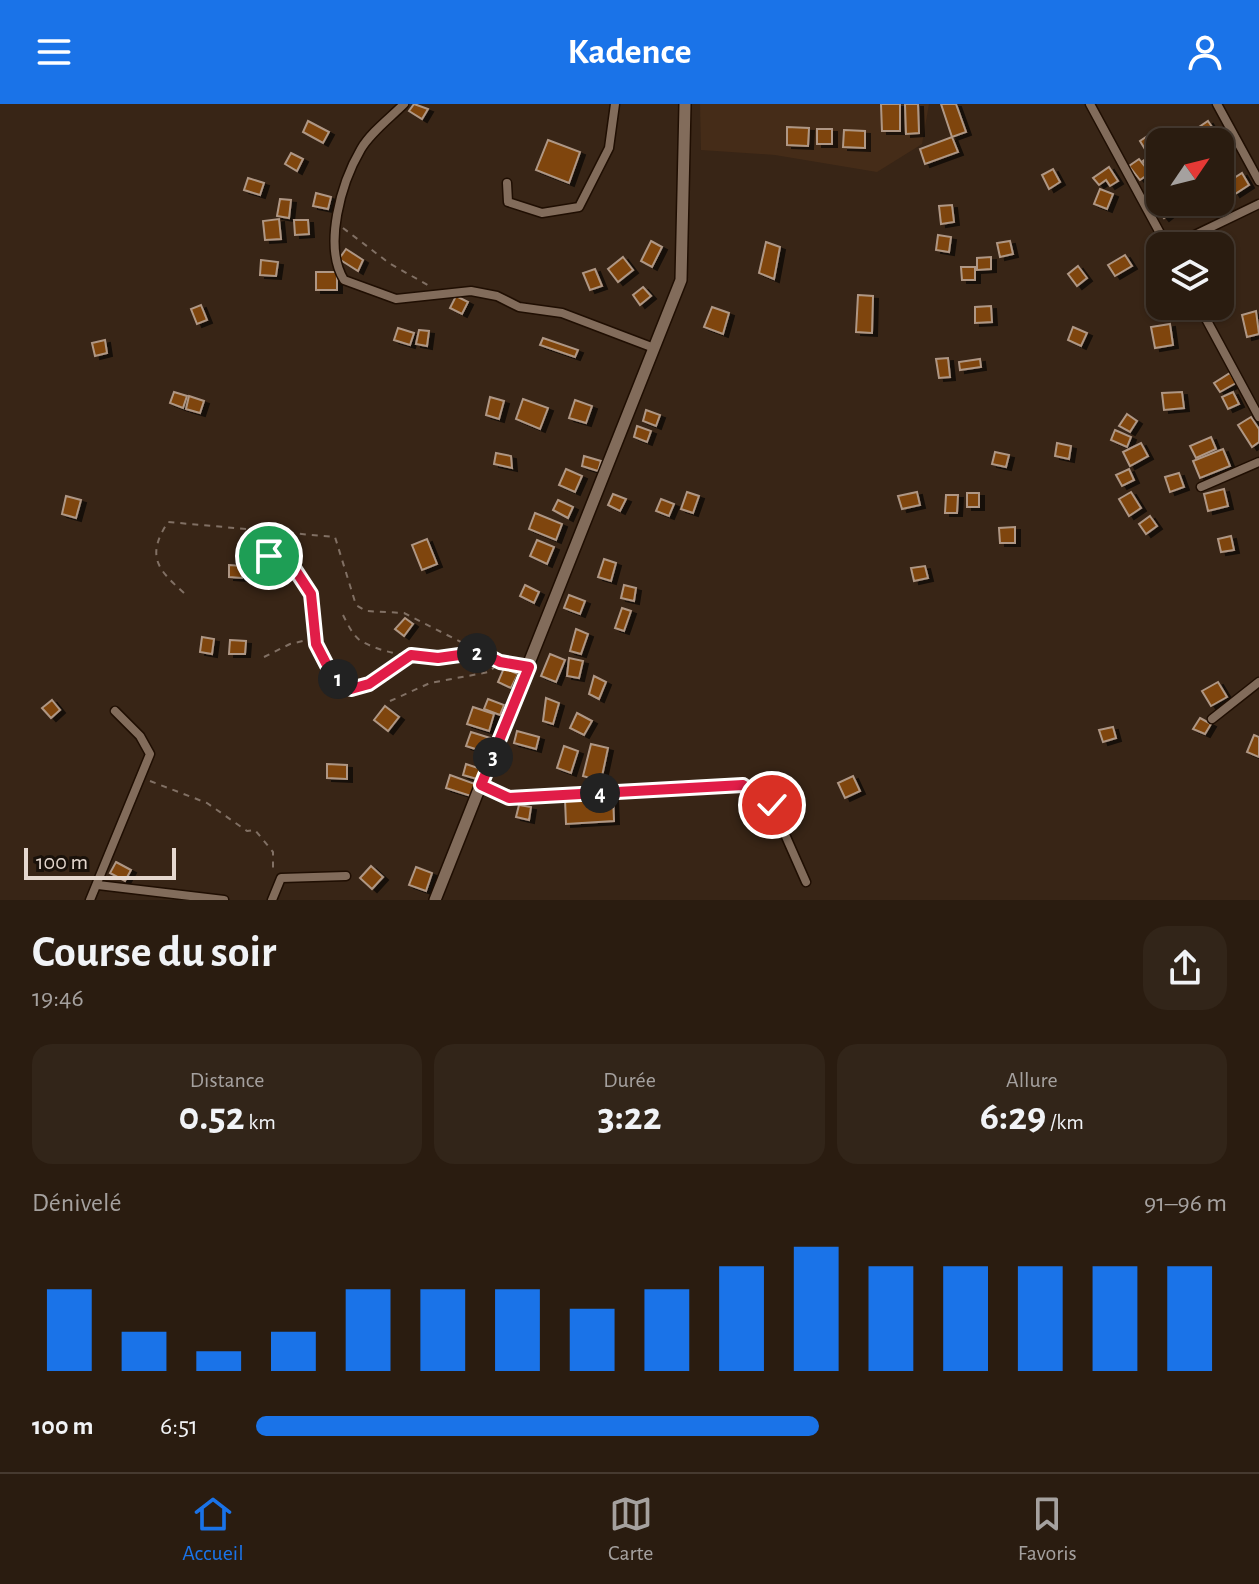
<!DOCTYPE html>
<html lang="fr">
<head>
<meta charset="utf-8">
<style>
	body { margin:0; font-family:"Alegreya Sans",sans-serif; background:#322519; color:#f1f3f6; height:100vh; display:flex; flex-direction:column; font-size:30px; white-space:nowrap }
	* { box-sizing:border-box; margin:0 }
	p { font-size:26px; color:#a5a19f }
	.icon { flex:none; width:44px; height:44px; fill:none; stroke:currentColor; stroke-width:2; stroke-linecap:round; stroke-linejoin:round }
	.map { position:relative; height:796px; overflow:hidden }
	.side { display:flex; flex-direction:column; background:#2a1c10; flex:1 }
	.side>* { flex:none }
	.needle { width:52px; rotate:55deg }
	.controls { position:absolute; left:1146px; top:24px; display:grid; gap:16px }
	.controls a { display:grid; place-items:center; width:88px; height:88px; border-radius:16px; background:#2a1c10; box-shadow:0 2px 6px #0004,0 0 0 2px #463a30; font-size:40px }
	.scale { position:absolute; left:24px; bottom:20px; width:152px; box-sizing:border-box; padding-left:8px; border:4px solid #e5d8cf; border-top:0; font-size:22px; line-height:28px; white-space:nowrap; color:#e5d8cf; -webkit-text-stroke:6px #19110a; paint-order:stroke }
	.pin { position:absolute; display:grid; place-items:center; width:68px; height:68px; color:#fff; margin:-34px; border:4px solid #fff; border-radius:50%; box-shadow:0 2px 8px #0007 }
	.km { position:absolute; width:40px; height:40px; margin:-20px; border-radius:50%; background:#222; color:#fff; font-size:22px; line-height:40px; text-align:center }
	.round { display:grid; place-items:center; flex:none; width:84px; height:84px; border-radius:24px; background:#322519 }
	.summary { display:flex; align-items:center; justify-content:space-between; height:136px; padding:0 32px }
	h1 { font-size:44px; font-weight:600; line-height:60px }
	.stats { display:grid; grid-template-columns:repeat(3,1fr); gap:12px; height:136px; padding:8px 32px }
	.stats div { display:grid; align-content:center; border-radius:20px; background:#322519; text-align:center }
	.stats b { font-size:40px; font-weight:600 }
	.stats small { font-size:22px; font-weight:400 }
	.stats p { font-size:22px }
	.chart { height:224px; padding:16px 32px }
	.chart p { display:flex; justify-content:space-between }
	.chart svg { width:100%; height:144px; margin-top:8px; stroke:#1a73e8; stroke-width:6 }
	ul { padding:0 32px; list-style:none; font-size:26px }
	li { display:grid; grid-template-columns:128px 96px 1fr; align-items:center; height:60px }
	li i { height:20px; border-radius:10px; background:#1a73e8 }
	header { display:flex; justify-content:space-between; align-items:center; height:104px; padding:0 32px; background:#1a73e8; color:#fff; font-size:36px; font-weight:600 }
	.dock { display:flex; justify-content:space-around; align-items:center; height:112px; border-top:2px solid #463a30; background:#2a1c10; font-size:22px; color:#a5a19f }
	.dock a { display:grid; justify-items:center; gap:4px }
	.dock .current { color:#1a73e8 }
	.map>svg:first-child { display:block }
	.built { fill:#452c18 }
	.building { fill:#7f4508; stroke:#af9785; stroke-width:2; filter:url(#shadow) }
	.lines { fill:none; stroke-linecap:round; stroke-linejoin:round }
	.minor-casing { stroke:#1f0e02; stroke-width:11 }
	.secondary-casing { stroke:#1f0e02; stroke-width:14 }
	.path { stroke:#817064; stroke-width:2; stroke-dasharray:6 6; stroke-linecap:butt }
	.minor { stroke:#826c5b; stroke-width:8 }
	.secondary { stroke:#826c5b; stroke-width:11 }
	.route-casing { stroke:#fff; stroke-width:16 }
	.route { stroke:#e11d48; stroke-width:10 }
</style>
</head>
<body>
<header><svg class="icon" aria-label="menu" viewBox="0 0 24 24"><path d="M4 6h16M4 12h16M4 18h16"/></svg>Kadence<svg class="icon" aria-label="person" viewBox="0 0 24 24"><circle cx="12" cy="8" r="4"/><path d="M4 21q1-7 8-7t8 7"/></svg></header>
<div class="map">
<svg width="1259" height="796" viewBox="0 0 1259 796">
	<defs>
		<filter id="shadow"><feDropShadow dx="5" dy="3" stdDeviation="0" flood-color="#0009"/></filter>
	</defs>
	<rect width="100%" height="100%" fill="#382516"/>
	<path class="built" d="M 700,0 L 929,0 L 922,40 L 877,68 L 775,51 L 701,46 Z"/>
	<g class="building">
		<path d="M 414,0 L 428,5 L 422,15 L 409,7 Z"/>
		<path d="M 881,0 L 900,0 L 900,27 L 882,27 Z"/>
		<path d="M 905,0 L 918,0 L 919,29 L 906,30 Z"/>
		<path d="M 941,0 L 956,0 L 966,28 L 952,33 Z"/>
		<path d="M 308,17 L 329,28 L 323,39 L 303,28 Z"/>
		<path d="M 1208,17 L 1214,26 L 1202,34 L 1196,25 Z"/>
		<path d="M 787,23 L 809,24 L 808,42 L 787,41 Z"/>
		<rect x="817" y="25" width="15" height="15"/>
		<path d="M 844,26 L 865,27 L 865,44 L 843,43 Z"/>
		<path d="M 1152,29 L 1160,42 L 1148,50 L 1140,37 Z"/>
		<path d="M 952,33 L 958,48 L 925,60 L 920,45 Z"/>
		<path d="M 548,36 L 580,48 L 569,79 L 536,66 Z"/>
		<path d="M 1155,48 L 1160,56 L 1160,67 L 1154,71 L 1143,57 Z"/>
		<path d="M 291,49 L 303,55 L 297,67 L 285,60 Z"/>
		<path d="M 1139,55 L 1150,69 L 1140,76 L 1129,62 Z"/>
		<path d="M 1109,63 L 1118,77 L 1110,82 L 1106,76 L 1099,81 L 1093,74 Z"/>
		<path d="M 1053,65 L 1060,78 L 1049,85 L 1042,71 Z"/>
		<path d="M 1242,69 L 1249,81 L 1235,90 L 1228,78 Z"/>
		<path d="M 248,74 L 264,79 L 260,91 L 244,86 Z"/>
		<path d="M 1100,85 L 1113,90 L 1107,105 L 1094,100 Z"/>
		<path d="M 316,89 L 331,93 L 328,105 L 313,102 Z"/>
		<path d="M 1160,93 L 1160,98 L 1169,98 L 1175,105 L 1164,114 L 1152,99 Z"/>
		<path d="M 280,95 L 291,96 L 289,114 L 277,112 Z"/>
		<path d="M 952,101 L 954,118 L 941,120 L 939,102 Z"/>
		<path d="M 279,115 L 281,135 L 265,136 L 263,117 Z"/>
		<path d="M 294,116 L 308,116 L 309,130 L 295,131 Z"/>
		<path d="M 938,131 L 951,133 L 949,148 L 936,146 Z"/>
		<path d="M 651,137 L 662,143 L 652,163 L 641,157 Z"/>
		<path d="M 1010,137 L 1013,150 L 1000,153 L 997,139 Z"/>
		<path d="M 766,138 L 780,143 L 774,175 L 759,169 Z"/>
		<path d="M 346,145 L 363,156 L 358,167 L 339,155 Z"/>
		<path d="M 1125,151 L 1132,162 L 1115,172 L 1108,161 Z"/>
		<path d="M 623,153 L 633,166 L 618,178 L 608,165 Z"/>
		<path d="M 991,153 L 991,165 L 977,166 L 977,154 Z"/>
		<path d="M 261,156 L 278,158 L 276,172 L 260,171 Z"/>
		<path d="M 1078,162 L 1087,174 L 1077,182 L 1068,170 Z"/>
		<path d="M 961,163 L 975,163 L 975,176 L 962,176 Z"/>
		<path d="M 595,165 L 602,182 L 590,186 L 583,169 Z"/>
		<rect x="316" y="168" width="21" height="18"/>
		<path d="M 643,183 L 651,192 L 640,201 L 633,191 Z"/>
		<path d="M 858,191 L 873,192 L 872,229 L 856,228 Z"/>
		<path d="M 456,192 L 468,198 L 462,210 L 450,204 Z"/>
		<path d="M 201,201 L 207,216 L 197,220 L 191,205 Z"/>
		<path d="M 991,202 L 992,218 L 975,219 L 975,203 Z"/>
		<path d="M 712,203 L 729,209 L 723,230 L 704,223 Z"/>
		<path d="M 1256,207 L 1259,230 L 1247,233 L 1242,211 Z"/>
		<path d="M 1170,220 L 1173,241 L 1155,244 L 1151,223 Z"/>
		<path d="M 1073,223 L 1087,229 L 1081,242 L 1068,236 Z"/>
		<path d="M 398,224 L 414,229 L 410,241 L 394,236 Z"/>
		<path d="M 419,226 L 429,227 L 427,242 L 416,240 Z"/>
		<path d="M 543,234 L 578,246 L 575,253 L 540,241 Z"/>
		<path d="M 105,236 L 107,249 L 95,252 L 92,239 Z"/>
		<path d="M 948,254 L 950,273 L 939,274 L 936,255 Z"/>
		<path d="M 980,255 L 981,263 L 960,266 L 959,258 Z"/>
		<path d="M 1230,269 L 1236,279 L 1220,288 L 1214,279 Z"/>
		<path d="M 174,288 L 187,292 L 183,304 L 170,299 Z"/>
		<path d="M 1182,288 L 1184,304 L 1164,306 L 1162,289 Z"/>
		<path d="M 1233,288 L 1239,300 L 1228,305 L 1222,293 Z"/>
		<path d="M 189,292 L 204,297 L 200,309 L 186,305 Z"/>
		<path d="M 490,293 L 504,297 L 499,315 L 486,311 Z"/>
		<path d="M 523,295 L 548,304 L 540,325 L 516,315 Z"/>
		<path d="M 575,296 L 592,302 L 586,319 L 569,314 Z"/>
		<path d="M 646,306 L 660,311 L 656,322 L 643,317 Z"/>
		<path d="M 1127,310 L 1137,317 L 1130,328 L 1119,322 Z"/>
		<path d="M 1251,313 L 1259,325 L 1259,338 L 1252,343 L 1238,321 Z"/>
		<path d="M 637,322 L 651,327 L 647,338 L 634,333 Z"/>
		<path d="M 1115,326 L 1131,333 L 1127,343 L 1111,336 Z"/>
		<path d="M 1211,333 L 1216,345 L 1196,354 L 1190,342 Z"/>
		<path d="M 1057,339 L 1071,342 L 1069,355 L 1055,352 Z"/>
		<path d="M 1141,339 L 1148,352 L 1130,362 L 1123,348 Z"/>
		<path d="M 1223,345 L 1230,362 L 1200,374 L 1193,357 Z"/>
		<path d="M 995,348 L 1009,351 L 1006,363 L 992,360 Z"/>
		<path d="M 496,349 L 511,352 L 512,364 L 494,360 Z"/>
		<path d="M 584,352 L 601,357 L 598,367 L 582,362 Z"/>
		<path d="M 566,365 L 582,372 L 575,388 L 559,381 Z"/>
		<path d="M 1129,365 L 1134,376 L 1122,382 L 1116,371 Z"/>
		<path d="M 1179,369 L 1184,383 L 1170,388 L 1165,373 Z"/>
		<path d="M 1224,385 L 1228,402 L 1208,407 L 1204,390 Z"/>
		<path d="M 687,388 L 699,392 L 693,409 L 681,405 Z"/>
		<path d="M 917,388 L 920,401 L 902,405 L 898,392 Z"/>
		<path d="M 1131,388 L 1141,404 L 1129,412 L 1119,395 Z"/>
		<rect x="967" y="389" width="12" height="14"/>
		<path d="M 613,390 L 626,395 L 620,407 L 608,401 Z"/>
		<path d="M 946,391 L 958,391 L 957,409 L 945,409 Z"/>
		<path d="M 66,392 L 81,396 L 76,414 L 62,410 Z"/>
		<path d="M 661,395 L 674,400 L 669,412 L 656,407 Z"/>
		<path d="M 558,396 L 573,403 L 568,414 L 553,406 Z"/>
		<path d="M 535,409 L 562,420 L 556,436 L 529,425 Z"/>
		<path d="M 1150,412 L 1157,422 L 1146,430 L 1139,420 Z"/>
		<path d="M 1015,423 L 1015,439 L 1000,439 L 999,424 Z"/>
		<path d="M 1231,432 L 1234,446 L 1221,448 L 1218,435 Z"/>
		<path d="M 427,435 L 437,460 L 422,466 L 412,441 Z"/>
		<path d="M 537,436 L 554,443 L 547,460 L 530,452 Z"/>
		<path d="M 604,455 L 616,459 L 611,477 L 598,473 Z"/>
		<path d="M 229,461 L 242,462 L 242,474 L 229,473 Z"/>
		<path d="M 925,462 L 928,474 L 914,477 L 911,464 Z"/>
		<path d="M 525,481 L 539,488 L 534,499 L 520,492 Z"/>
		<path d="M 624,481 L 636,484 L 634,497 L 621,494 Z"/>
		<path d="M 569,491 L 585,497 L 580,510 L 564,504 Z"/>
		<path d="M 622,504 L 631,507 L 624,527 L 615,524 Z"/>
		<path d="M 405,514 L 413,520 L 404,532 L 395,525 Z"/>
		<path d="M 576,525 L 588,530 L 581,550 L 570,547 Z"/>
		<path d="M 202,533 L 214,535 L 212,550 L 200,548 Z"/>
		<path d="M 230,536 L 246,537 L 245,550 L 229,550 Z"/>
		<path d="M 550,550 L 565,556 L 556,578 L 541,572 Z"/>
		<path d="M 569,554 L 583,557 L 579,574 L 567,572 Z"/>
		<path d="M 504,564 L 518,570 L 511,584 L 498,578 Z"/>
		<path d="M 594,572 L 606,578 L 599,595 L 589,590 Z"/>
		<path d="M 1218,578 L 1227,593 L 1211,602 L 1202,587 Z"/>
		<path d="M 546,594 L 559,599 L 553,620 L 543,617 Z"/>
		<path d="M 488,595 L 504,601 L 500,611 L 484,605 Z"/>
		<path d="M 52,596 L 60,606 L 51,614 L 42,604 Z"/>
		<path d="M 385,602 L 399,613 L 388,627 L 374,616 Z"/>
		<path d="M 473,603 L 494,610 L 489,627 L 467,620 Z"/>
		<path d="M 577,609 L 592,617 L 584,631 L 570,624 Z"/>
		<path d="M 1200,614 L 1211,620 L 1205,630 L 1193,625 Z"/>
		<path d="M 1113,623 L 1116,634 L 1103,638 L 1099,626 Z"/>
		<path d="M 517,627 L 539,633 L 536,645 L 514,639 Z"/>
		<path d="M 471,628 L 490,634 L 485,648 L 466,642 Z"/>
		<path d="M 1254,631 L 1259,633 L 1259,653 L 1247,648 Z"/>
		<path d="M 591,640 L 608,644 L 601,677 L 583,672 Z"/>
		<path d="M 564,642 L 578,647 L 571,669 L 557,664 Z"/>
		<path d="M 327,660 L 347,661 L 347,675 L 327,674 Z"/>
		<path d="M 466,660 L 481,665 L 477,675 L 463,671 Z"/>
		<path d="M 450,671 L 475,680 L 471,692 L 446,684 Z"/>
		<path d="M 853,672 L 860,687 L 845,694 L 838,679 Z"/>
		<path d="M 613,692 L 614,717 L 566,720 L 565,695 Z"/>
		<path d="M 519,701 L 531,703 L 529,716 L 516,713 Z"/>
		<path d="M 116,758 L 131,766 L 125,777 L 110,769 Z"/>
		<path d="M 371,762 L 383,773 L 372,785 L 360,774 Z"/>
		<path d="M 416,763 L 432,769 L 426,787 L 409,781 Z"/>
	</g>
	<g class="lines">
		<defs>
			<g id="minor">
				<path d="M 404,0 C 390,14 371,28 361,45 C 341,79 323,142 344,176 L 396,195 L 471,187 L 497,192 L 519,203 L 562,209 L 654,244"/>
				<path d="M 1090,0 L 1167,142"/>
				<path d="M 1217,0 L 1259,77"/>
				<path d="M 507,79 L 508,98 L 542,109 L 579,103 L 609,44 L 615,0"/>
				<path d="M 1172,142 L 1259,100"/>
				<path d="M 1199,202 L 1259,313"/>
				<path d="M 1201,383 L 1259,358"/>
				<path d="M 1212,615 L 1259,578"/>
				<path d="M 481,681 L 509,694 L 743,681 L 772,701 L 806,778"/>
				<path d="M 98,781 L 224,796"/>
				<path d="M 90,796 L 150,650 L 140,632 L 115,607"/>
				<path d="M 272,796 L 281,774 L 346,772"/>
			</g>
			<path id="secondary" d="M 435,796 L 681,176 L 685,0"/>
		</defs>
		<use href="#minor" class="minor-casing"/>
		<use href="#secondary" class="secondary-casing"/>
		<g class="path">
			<path d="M 343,124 L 389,159 L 431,183"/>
			<path d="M 256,445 L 292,461 L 311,490 L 316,539"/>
			<path d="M 184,489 C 157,465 146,452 168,418 L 335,433 L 356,501 L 366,507 L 404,509 L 500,558 L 516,561"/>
			<path d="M 343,511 C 347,519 353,532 361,537 C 397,557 441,554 480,548"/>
			<path d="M 264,553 L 290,540 L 307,536 L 316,540 L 331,569 L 351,585 L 369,580 L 411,551"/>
			<path d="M 390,597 L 430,579 L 489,568 L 499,559"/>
			<path d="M 150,677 L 207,699 L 247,727 L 255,726 L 273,748 L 273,768"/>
		</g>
		<use href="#minor" class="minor"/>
		<use href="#secondary" class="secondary"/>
	</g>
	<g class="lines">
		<defs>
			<path id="route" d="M 269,452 L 292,461 L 311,490 L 316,540 L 331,569 L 351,585 L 369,580 L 411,551 L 438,554 L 481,548 L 500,558 L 529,563 L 481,681 L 509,694 L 743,681 L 772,701"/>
		</defs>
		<use href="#route" class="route-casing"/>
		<use href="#route" class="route"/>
	</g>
</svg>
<div class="controls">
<a><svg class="needle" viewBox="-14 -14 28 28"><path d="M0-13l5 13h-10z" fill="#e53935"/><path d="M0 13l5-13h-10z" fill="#a5a19f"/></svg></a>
<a><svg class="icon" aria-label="layers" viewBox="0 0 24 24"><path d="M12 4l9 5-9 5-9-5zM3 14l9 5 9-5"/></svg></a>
</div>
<div class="scale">100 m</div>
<div class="pin" style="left:269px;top:452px;background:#1e9e55"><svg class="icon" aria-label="arrive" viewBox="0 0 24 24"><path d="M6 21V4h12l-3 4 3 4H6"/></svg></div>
<div class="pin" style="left:772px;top:701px;background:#d93025"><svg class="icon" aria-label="check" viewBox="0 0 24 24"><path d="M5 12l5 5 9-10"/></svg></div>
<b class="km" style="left:338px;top:575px">1</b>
<b class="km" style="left:477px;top:549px">2</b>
<b class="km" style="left:493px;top:653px">3</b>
<b class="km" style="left:600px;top:689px">4</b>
</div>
<section class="side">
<div class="summary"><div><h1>Course du soir</h1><p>19:46</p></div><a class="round"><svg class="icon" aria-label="share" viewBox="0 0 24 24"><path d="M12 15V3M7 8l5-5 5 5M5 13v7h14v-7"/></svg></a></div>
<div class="stats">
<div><p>Distance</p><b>0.52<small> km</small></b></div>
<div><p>Durée</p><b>3:22</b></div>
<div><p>Allure</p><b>6:29<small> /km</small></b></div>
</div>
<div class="chart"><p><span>Dénivelé</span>91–96 m</p>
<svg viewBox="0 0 160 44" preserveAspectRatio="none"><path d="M5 44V19M15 44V32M25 44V38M35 44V32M45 44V19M55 44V19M65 44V19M75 44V25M85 44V19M95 44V12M105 44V6M115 44V12M125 44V12M135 44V12M145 44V12M155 44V12"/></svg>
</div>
<ul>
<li><b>100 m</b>6:51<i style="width:58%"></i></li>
</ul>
</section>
<nav class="dock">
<a class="current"><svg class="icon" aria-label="home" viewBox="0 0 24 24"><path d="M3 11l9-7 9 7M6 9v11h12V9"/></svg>Accueil</a>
<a><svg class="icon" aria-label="map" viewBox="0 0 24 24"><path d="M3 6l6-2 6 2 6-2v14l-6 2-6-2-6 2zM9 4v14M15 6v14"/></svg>Carte</a>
<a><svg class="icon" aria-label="saved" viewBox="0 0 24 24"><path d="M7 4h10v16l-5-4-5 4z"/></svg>Favoris</a>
</nav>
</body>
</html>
